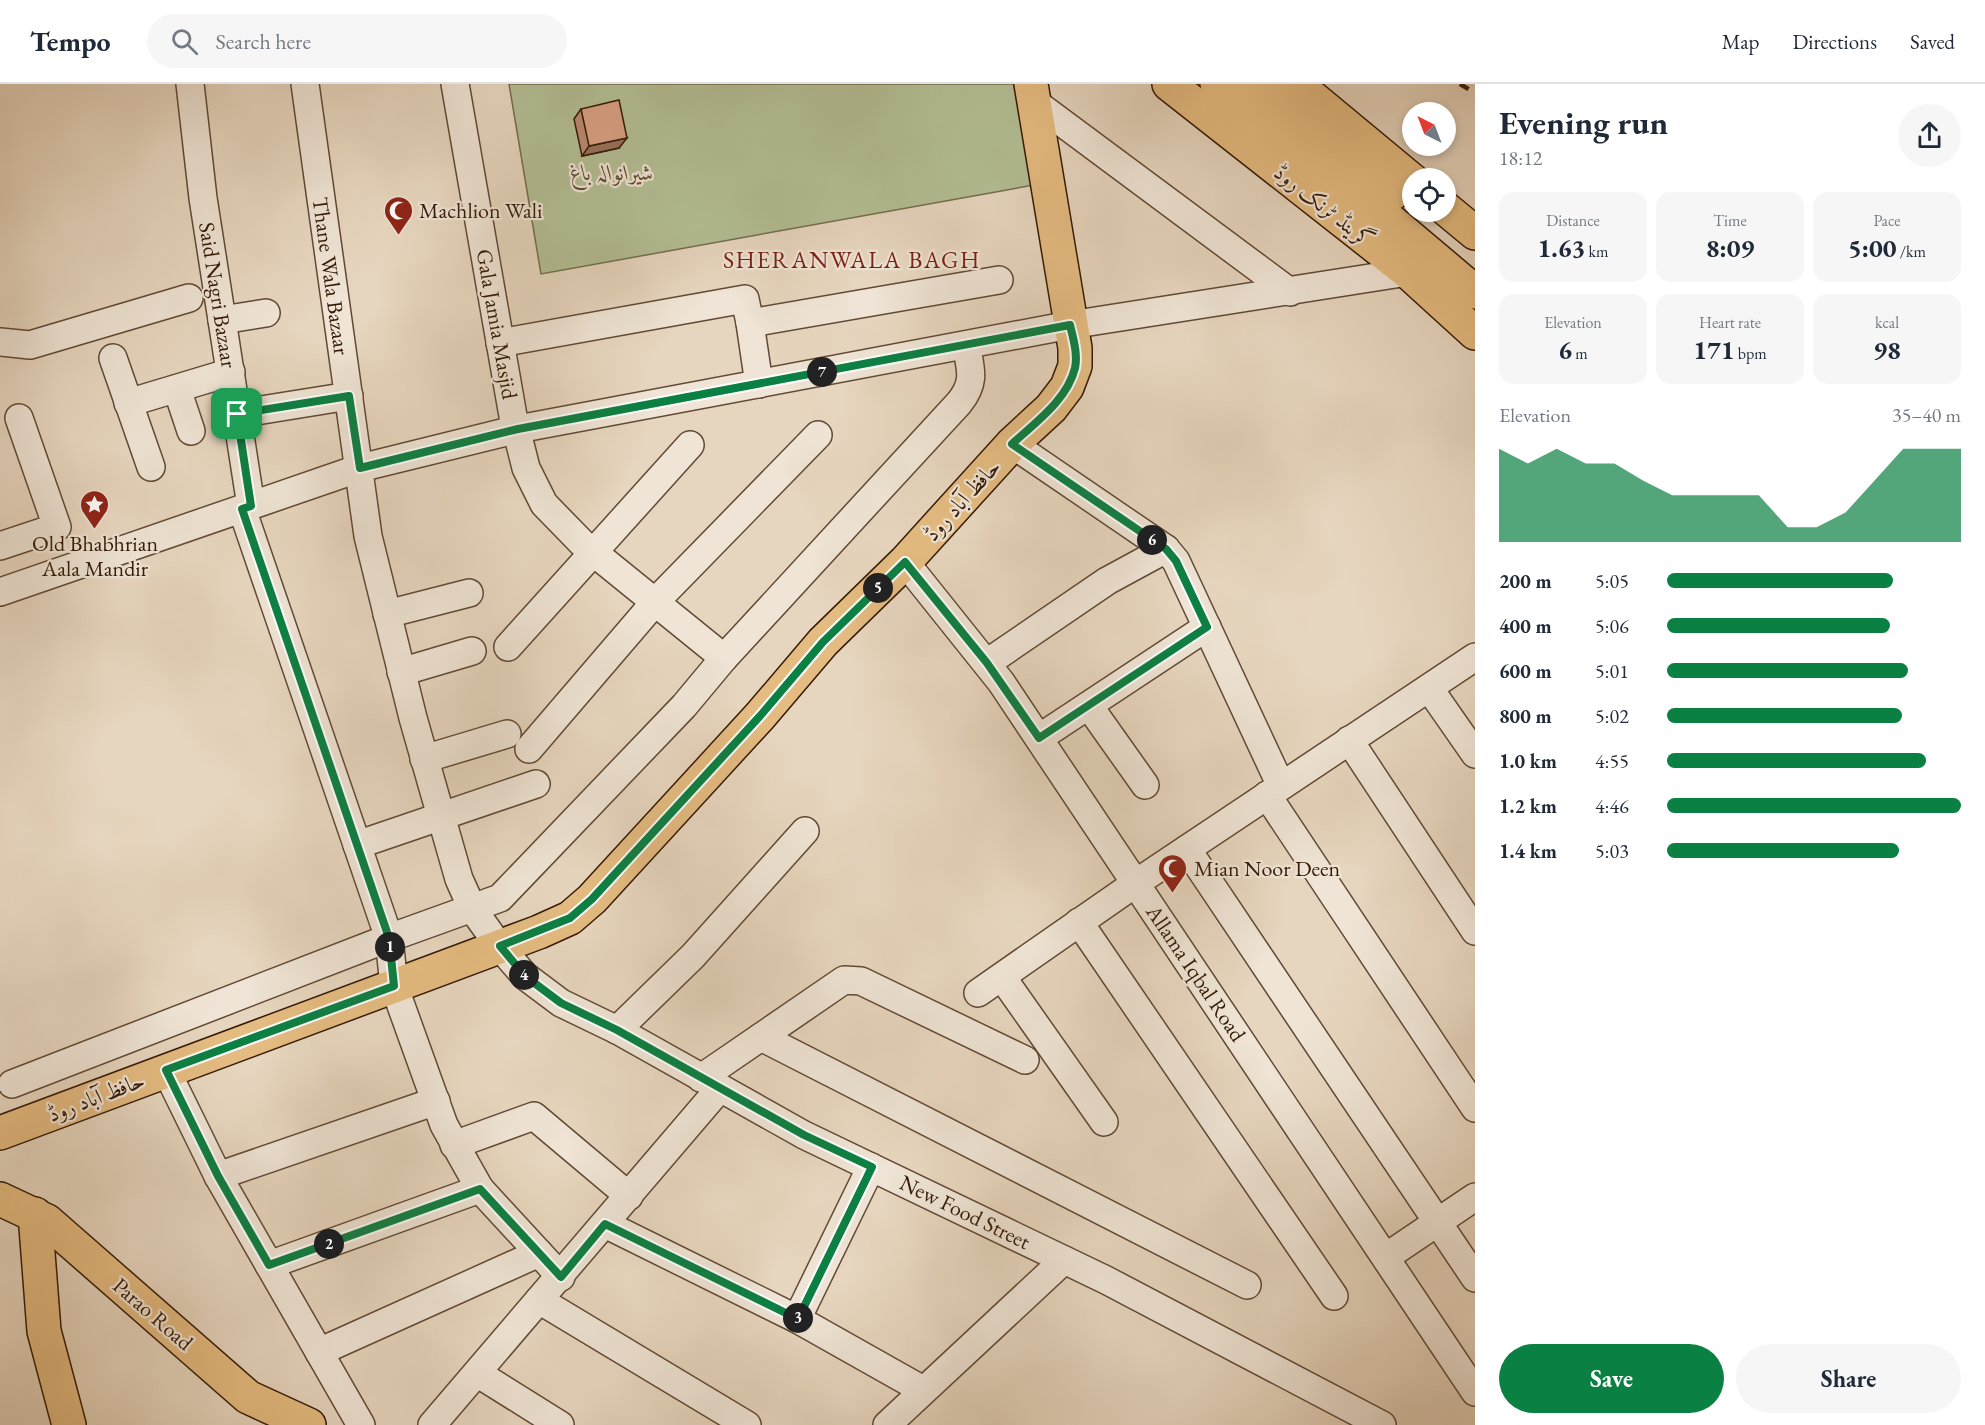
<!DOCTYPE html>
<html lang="en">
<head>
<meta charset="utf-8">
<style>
	body { margin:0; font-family:"EB Garamond",Amiri,serif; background:#f6f6f7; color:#1f2937; height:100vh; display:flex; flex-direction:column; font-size:22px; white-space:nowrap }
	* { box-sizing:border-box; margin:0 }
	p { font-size:20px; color:#747a83 }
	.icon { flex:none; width:33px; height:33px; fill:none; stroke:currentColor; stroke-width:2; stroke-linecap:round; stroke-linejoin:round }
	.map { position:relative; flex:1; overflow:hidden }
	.sheet { display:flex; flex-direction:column; background:#fff; width:510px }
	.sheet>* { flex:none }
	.needle { width:39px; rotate:318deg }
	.tools { position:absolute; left:1402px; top:18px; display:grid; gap:12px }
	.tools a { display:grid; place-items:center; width:54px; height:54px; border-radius:50%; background:#fff; box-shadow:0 3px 9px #0003; font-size:30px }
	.pin { position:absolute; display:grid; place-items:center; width:51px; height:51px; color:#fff; margin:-26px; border-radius:12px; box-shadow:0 3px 9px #0006 }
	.km { position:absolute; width:30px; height:30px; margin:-15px; border-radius:50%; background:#222; color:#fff; font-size:16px; line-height:30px; text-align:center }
	.round { display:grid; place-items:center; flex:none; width:63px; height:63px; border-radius:32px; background:#f6f6f7 }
	.head { display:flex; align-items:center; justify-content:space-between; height:102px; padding:0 24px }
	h1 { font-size:33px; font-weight:700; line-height:45px }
	.figures { display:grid; grid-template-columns:repeat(3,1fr); gap:9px; height:102px; padding:6px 24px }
	.figures div { display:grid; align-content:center; border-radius:15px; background:#f6f6f7; text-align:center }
	.figures b { font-size:26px; font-weight:700 }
	.figures small { font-size:16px; font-weight:400 }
	.figures p { font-size:16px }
	.chart { height:168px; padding:12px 24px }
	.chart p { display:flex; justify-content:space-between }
	.chart svg { width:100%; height:108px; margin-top:6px; fill:#0b8043; opacity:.7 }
	.button { display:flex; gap:12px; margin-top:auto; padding:12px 24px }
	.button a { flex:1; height:69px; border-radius:36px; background:#0b8043; color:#fff; font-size:24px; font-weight:700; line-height:69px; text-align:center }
	.button a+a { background:#f6f6f7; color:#1f2937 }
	ul { padding:0 24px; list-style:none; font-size:20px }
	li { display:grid; grid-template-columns:96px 72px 1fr; align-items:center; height:45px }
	li i { height:15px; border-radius:8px; background:#0b8043 }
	header { display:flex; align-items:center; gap:36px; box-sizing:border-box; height:84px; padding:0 30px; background:#fff; border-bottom:2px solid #e0e1e3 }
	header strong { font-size:28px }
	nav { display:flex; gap:33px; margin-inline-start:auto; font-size:21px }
	.search { width:420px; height:54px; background:#f6f6f7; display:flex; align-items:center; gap:15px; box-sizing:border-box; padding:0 21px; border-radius:33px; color:#747a83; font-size:22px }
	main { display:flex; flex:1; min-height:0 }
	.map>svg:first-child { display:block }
	.green { fill:#b3be94; stroke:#746c4d; stroke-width:1.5 }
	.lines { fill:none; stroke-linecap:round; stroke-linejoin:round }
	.minor-casing { stroke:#614934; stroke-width:30 }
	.major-casing { stroke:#341a06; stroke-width:36 }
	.highway-casing { stroke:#341a06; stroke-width:36 }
	.minor { stroke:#efe4d5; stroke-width:27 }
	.major { stroke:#e4bb80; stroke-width:33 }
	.highway { stroke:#e4bb80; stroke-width:33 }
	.rail { stroke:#341a06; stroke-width:4.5; stroke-dasharray:10 10; stroke-linecap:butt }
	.wall { fill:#bb8a72; stroke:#341a06; stroke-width:1.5 }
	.shaded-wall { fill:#98705c; stroke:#341a06; stroke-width:1.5 }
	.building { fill:#d9a084; stroke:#341a06; stroke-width:1.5 }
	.route-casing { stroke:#fff; stroke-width:12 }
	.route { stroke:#0b8043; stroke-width:8 }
	.labels { text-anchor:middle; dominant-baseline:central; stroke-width:4.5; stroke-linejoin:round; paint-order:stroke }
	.park-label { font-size:22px; font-style:italic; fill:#5a4b31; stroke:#efe4d5 }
	.street-label { font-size:22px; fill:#341a06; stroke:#efe4d5 }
	.poi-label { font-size:22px; fill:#341a06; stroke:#efe4d5; text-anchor:start }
	.neighbourhood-label { font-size:24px; letter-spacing:1.5px; fill:#7a1f14; stroke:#efe4d5 }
</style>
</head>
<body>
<header>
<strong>Tempo</strong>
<div class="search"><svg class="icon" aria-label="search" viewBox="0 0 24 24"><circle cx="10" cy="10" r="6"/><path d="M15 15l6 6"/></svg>Search here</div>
<nav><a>Map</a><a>Directions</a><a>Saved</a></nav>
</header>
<main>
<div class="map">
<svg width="1475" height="1341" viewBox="0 0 1475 1341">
	<rect width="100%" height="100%" fill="#e7d6bf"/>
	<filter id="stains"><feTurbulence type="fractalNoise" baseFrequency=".00333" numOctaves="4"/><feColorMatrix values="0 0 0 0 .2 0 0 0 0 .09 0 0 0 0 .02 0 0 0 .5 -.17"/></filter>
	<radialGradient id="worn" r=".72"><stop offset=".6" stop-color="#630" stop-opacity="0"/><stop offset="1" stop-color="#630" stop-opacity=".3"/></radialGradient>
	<path class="green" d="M 509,0 L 1019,0 L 1034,101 L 541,190 Z"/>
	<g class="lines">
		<defs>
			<g id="minor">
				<path d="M 190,0 L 203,114 L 251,422"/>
				<path d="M 305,0 L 368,452 L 413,634 L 459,795 L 472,824 L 499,862 L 525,892 L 561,919 L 617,946 L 804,1051 L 1106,1196 L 1382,1341"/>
				<path d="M 455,0 L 513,332 L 526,384 L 544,420 L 582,459 L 724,574"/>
				<path d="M 1033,17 L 1290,208"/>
				<path d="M 222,236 L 266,229"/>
				<path d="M 750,239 L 759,300"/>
				<path d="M 0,258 L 30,261 L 189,214"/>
				<path d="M 500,259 L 745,215 L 750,239 L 999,196"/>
				<path d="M 113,274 L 151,383"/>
				<path d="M 177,305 L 191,347"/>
				<path d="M 128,319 L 231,288"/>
				<path d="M 237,330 L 349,312"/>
				<path d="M 1012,360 L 1166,465 L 1176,477 L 1281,702"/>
				<path d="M 242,425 L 389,854 L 394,902 L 444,1041 L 480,1105 L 561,1193"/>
				<path d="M 0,462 L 57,443 L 19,334"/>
				<path d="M 905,478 L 1001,598 L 1475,1308"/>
				<path d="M 0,508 L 360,384 L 518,345 L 1070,241 L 1408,188"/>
				<path d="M 387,530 L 469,509"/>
				<path d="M 508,563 L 690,361"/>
				<path d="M 987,579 L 1107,497 L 1166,465"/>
				<path d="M 401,588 L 472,567"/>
				<path d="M 1429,604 L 1475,670"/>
				<path d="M 1089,622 L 1145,701"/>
				<path d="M 1039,654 L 1207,543"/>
				<path d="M 1349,656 L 1475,847"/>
				<path d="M 529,665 L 655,518 L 818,351"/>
				<path d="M 424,675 L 507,650"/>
				<path d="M 1267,711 L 1475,1024"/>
				<path d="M 357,761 L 536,700"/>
				<path d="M 1187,765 L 1475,1194"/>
				<path d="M 1079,838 L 1334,1212"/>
				<path d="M 1002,893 L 1104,1038"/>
				<path d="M 978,909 L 1136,799 L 1475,573"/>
				<path d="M 617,946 L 693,872 L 805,747"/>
				<path d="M 761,953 L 1247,1201"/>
				<path d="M 166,986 L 218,1092 L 361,1341"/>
				<path d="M 701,994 L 844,896 L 861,897 L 1025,976"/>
				<path d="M 12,1000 L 389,854 L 500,814 L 684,622 L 724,574 L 959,319 C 976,298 971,286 966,261"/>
				<path d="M 454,1061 L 534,1032 L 629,1112"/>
				<path d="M 218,1092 L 436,1017"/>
				<path d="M 605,1140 L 797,1235 L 923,1306"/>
				<path d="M 1386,1173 L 1475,1113"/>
				<path d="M 269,1181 L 480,1105"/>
				<path d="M 539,1216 L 747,1341"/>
				<path d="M 797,1235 L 871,1083"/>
				<path d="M 319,1268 L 539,1169"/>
				<path d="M 477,1289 L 560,1341"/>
				<path d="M 432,1341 L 720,1004"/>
				<path d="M 887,1341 L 1064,1176"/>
			</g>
			<g id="major">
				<path d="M 1217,0 L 1385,132 L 1475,208"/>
				<path d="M 1260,0 L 1392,110"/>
				<path d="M 0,1049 L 539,848 L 570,834 L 592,815 L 760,632 L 823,558 L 905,478 L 1012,360 L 1051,324 L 1067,303 L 1075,282 L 1075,264 L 1031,0"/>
				<path d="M 0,1115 L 47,1137 L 248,1313 L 309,1341"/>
				<path d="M 35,1130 L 44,1247 L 69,1341"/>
			</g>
			<g id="highway">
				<path d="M 1169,0 L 1408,188 L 1475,249"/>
				<path d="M 1296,0 L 1413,97"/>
				<path d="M 1446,125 L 1475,149"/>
			</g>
		</defs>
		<use href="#minor" class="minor-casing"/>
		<use href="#major" class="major-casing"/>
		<use href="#highway" class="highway-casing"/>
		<use href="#minor" class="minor"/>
		<use href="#major" class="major"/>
		<use href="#highway" class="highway"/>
		<path class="rail" d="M 1460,0 L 1475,9"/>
	</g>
	<path class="wall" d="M 581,25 L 619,64 L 582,72 L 574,35 Z"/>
	<path class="shaded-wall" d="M 627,54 L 619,64 L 582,72 L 589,62 Z"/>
	<path class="building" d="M 619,16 L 627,54 L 589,62 L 581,25 Z"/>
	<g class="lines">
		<defs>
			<path id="route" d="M 1070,241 C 1073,254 1078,270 1075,284 C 1067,316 1036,338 1012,360 L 1166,465 L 1176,477 L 1207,543 L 1039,654 L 987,579 L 905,478 L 823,558 L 760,632 L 592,815 L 570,834 L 500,862 L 525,892 L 561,919 L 617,946 L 804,1051 L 872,1083 L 798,1235 L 605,1140 L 561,1193 L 480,1105 L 269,1181 L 218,1092 L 166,986 L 394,902 L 389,854 L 242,425 L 251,422 L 237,330 L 349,312 L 360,384 L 518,345 Z"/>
		</defs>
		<use href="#route" class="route-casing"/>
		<use href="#route" class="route"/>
	</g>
	<defs>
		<symbol id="mosque-pin" viewBox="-11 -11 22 30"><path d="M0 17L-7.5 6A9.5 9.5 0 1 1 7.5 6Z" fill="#8f2418" stroke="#efe4d5"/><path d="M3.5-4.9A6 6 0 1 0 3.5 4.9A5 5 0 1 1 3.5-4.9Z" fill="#fff"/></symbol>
		<symbol id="sight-pin" viewBox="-11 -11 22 30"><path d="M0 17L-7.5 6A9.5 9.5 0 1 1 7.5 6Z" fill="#8f2418" stroke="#efe4d5"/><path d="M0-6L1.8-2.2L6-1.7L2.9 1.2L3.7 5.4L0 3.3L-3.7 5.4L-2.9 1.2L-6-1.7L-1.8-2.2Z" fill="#fff"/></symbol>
	</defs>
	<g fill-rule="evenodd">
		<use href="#mosque-pin" x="382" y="110" width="33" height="45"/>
		<use href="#sight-pin" x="78" y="404" width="33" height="45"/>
		<use href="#mosque-pin" x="1156" y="768" width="33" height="45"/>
	</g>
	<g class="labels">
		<g class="park-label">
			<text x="612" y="88">شیرانوالہ باغ</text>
		</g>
		<g class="street-label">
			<text transform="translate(1324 122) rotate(38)">گرینڈ ٹرنک روڈ</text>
			<text transform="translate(331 192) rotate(82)">Thane Wala Bazaar</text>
			<text transform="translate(218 211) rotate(81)">Said Nagri Bazaar</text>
			<text transform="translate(497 240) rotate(80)">Gala Jamia Masjid</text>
			<text transform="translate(962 416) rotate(-48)">حافظ آباد روڈ</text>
			<text transform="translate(1196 889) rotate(56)">Allama Iqbal Road</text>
			<text transform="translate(96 1013) rotate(-21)">حافظ آباد روڈ</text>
			<text transform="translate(965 1128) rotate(26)">New Food Street</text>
			<text transform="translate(153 1230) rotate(41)">Parao Road</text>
		</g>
		<g class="poi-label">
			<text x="419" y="126">Machlion Wali</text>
			<text x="95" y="459" text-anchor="middle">Old Bhabhrian<tspan x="95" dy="25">Aala Mandir</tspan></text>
			<text x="1194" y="784">Mian Noor Deen</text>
		</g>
		<g class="neighbourhood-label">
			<text x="852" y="175">SHERANWALA BAGH</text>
		</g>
	</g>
	<rect width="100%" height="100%" filter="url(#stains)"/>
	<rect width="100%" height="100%" fill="url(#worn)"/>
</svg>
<div class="tools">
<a><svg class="needle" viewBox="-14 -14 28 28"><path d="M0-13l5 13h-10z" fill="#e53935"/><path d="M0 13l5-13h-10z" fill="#747a83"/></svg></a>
<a><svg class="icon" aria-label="locate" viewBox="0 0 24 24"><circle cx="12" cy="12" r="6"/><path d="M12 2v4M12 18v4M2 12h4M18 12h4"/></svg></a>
</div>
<div class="pin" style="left:237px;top:330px;background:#1e9e55"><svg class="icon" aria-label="arrive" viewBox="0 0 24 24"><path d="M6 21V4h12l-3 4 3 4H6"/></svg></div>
<b class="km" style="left:390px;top:863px">1</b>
<b class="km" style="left:329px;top:1160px">2</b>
<b class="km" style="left:798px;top:1234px">3</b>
<b class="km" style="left:524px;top:891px">4</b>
<b class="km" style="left:878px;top:504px">5</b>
<b class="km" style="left:1152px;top:456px">6</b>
<b class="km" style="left:822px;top:288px">7</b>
</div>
<section class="sheet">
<div class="head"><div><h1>Evening run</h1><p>18:12</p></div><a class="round"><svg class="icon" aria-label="share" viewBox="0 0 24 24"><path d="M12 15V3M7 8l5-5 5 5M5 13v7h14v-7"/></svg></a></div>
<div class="figures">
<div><p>Distance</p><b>1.63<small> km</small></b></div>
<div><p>Time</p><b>8:09</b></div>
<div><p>Pace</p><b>5:00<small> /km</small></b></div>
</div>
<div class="figures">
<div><p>Elevation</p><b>6<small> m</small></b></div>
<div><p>Heart rate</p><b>171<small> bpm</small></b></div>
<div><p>kcal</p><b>98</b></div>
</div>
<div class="chart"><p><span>Elevation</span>35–40 m</p>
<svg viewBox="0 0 160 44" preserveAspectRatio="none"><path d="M0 44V6L10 12L20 6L30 12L40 12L50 19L60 25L70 25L80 25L90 25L100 38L110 38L120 32L130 19L140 6L150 6L160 6V44z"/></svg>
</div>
<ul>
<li><b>200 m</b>5:05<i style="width:77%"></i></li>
<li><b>400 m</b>5:06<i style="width:76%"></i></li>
<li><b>600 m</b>5:01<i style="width:82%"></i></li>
<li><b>800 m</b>5:02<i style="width:80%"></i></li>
<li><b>1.0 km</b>4:55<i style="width:88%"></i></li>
<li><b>1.2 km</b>4:46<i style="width:100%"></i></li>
<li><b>1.4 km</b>5:03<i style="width:79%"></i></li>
</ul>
<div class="button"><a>Save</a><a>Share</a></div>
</section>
</main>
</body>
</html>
